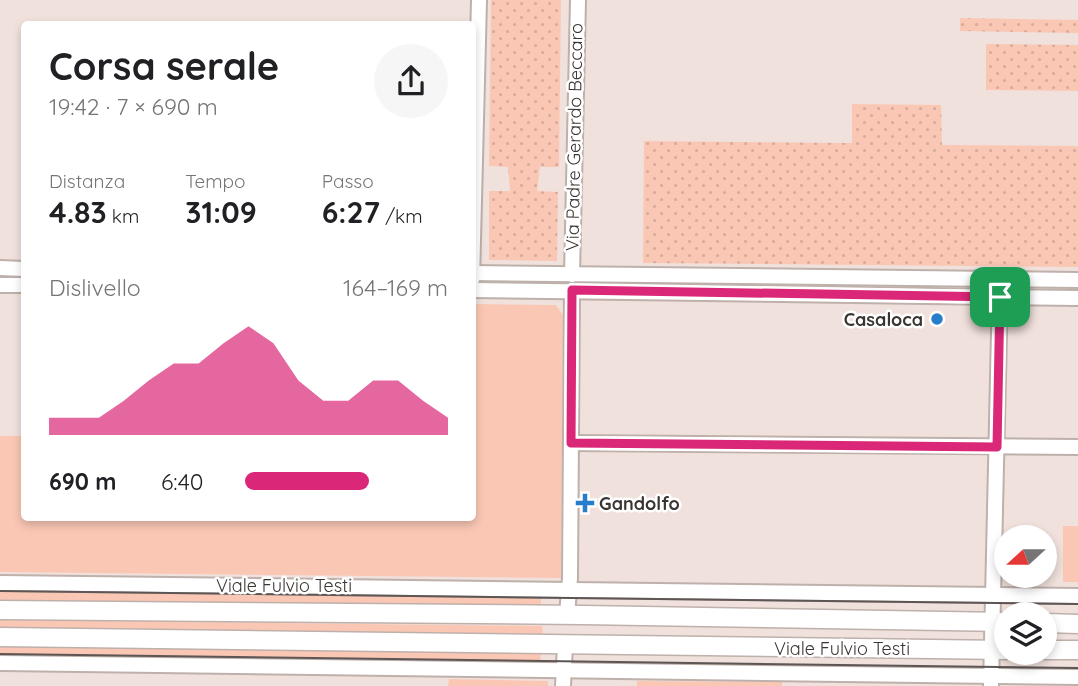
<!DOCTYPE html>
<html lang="it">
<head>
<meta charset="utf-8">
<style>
	body { margin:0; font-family:Quicksand,sans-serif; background:#f6f6f6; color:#202124; height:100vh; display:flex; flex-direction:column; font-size:26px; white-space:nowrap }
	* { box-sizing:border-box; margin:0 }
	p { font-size:23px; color:#757577 }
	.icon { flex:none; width:38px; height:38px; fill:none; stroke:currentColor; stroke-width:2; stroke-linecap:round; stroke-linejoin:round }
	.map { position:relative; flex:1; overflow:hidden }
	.drawer { position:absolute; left:21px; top:21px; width:455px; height:500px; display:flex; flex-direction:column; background:#fff; border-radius:7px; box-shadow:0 4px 10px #0003 }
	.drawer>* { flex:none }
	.needle { width:46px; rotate:249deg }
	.tools { position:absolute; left:994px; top:525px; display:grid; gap:14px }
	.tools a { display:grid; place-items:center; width:63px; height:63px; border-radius:50%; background:#fff; box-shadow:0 4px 10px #0003; font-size:35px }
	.pin { position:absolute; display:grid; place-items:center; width:60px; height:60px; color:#fff; margin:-30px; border-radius:14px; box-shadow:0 4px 10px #0006 }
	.round { display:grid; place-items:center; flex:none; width:74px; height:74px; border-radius:37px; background:#f6f6f6 }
	.summary { display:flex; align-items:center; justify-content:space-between; height:119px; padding:0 28px }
	h1 { font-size:38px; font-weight:700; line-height:52px }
	.metrics { display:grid; grid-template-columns:repeat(3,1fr); gap:10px; height:119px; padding:7px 28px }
	.metrics div { display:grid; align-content:center }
	.metrics b { font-size:30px; font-weight:700 }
	.metrics small { font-size:19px; font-weight:400 }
	.metrics p { font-size:19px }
	.chart { height:196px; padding:14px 28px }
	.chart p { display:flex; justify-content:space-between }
	.chart svg { width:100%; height:126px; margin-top:7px; fill:#db2777; opacity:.7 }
	ul { padding:0 28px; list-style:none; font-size:23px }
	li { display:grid; grid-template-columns:112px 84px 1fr; align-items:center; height:52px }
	li i { height:18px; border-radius:9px; background:#db2777 }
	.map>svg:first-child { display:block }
	.green { fill:#fbc7b5 }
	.garden { fill:url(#garden-dots) }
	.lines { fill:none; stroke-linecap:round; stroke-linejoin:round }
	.minor-casing { stroke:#beb0ab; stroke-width:18 }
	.major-casing { stroke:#beb0ab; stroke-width:21 }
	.minor { stroke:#fff; stroke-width:14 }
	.major { stroke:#fff; stroke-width:18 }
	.tram { stroke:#5e5654; stroke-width:2 }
	.route-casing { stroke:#fff; stroke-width:14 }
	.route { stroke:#db2777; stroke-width:9 }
	.poi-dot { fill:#267ecb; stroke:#fff; stroke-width:2.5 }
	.labels { text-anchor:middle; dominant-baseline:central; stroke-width:5; stroke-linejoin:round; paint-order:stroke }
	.street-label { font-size:18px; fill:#3a3432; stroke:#fff }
	.poi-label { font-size:18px; font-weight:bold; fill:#3a3432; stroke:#fff; text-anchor:end }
</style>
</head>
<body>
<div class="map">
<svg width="1078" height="686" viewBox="0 0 1078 686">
	<defs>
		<pattern id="garden-dots" width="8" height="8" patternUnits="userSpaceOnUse" patternTransform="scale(1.75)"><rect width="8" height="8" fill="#fbc7b5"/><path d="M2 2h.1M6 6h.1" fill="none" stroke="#d8ac9c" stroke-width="1.8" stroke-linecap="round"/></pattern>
	</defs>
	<rect width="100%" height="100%" fill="#f0e1dc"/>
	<g class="green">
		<path d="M 473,304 L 556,305 L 563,315 L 561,578 L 0,572 L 0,436 L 24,436 L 24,518 L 472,518 Z"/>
		<rect x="1063" y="526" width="15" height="56"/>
		<path d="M 0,588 L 541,594 L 541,607 L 0,602 Z"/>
		<path d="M 0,620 L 542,626 L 543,634 L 0,627 Z"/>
		<path d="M 0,644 L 541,651 L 540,666 L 0,658 Z"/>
		<path d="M 449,679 L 548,681 L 548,686 L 448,686 Z"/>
		<path d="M 637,681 L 782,682 L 782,686 L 637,686 Z"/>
	</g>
	<g class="garden">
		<path d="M 491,0 L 561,0 L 559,167 L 540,167 L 537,191 L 558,192 L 557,261 L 489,260 L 489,191 L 510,191 L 508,167 L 489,166 Z"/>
		<path d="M 960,18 L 1078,20 L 1078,33 L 960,31 Z"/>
		<path d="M 986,44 L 1078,45 L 1078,91 L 986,90 Z"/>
		<path d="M 852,104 L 941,105 L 942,145 L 1078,146 L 1078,267 L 643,263 L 644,141 L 852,143 Z"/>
	</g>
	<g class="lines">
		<defs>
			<g id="minor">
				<path d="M 0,268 L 24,269"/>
				<path d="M 472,273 L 1078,280"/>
				<path d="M 572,275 L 578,0"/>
				<path d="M 472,280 L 479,0"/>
				<path d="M 0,285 L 24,285"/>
				<path d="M 472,290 L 1078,298"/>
				<path d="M 571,443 L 1078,447"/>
				<path d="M 0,583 L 1078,596"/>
				<path d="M 567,615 L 570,578 L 572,290"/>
				<path d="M 0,663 L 1078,677"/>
				<path d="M 563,686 L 565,645"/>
				<path d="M 991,686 L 1000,289"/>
			</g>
			<g id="major">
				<path d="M 0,610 L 583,615 L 1006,622"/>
				<path d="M 1045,623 L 1078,624"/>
				<path d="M 0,637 L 1006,650"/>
				<path d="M 1045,650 L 1078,650"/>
			</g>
		</defs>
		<use href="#minor" class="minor-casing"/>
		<use href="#major" class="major-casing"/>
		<use href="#minor" class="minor"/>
		<use href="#major" class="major"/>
		<g class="tram">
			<path d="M 0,591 L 1078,604"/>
			<path d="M 0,654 L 1078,668"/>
		</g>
	</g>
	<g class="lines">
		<defs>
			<path id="route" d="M 572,290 L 1000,297 L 997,447 L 571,443 Z"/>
		</defs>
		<use href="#route" class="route-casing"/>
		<use href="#route" class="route"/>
	</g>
	<g class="poi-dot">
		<circle cx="937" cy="319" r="7"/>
		<path d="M581.5 492.5h7v7h7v7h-7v7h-7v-7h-7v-7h7z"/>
	</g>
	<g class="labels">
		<g class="street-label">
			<text transform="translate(574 137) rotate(-89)">Via Padre Gerardo Beccaro</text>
			<text x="284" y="585">Viale Fulvio Testi</text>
			<text x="842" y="648">Viale Fulvio Testi</text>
		</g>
		<g class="poi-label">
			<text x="923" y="319">Casaloca</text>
			<text x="599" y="503" text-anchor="start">Gandolfo</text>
		</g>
	</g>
</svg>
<div class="tools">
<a><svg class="needle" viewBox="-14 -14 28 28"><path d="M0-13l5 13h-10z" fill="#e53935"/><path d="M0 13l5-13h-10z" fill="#757577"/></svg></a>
<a><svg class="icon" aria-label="layers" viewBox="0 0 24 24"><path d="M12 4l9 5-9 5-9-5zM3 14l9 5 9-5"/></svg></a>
</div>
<div class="pin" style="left:1000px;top:297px;background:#1e9e55"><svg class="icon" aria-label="arrive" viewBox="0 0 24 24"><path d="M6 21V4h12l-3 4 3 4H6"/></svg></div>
<section class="drawer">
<div class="summary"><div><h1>Corsa serale</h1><p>19:42 · 7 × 690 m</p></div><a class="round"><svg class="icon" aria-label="share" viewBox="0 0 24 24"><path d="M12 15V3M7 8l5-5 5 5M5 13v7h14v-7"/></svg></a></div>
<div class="metrics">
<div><p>Distanza</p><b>4.83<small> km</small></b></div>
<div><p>Tempo</p><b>31:09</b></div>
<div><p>Passo</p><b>6:27<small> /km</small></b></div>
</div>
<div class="chart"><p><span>Dislivello</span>164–169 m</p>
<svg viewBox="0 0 160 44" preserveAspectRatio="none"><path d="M0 44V38L10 38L20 38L30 32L40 25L50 19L60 19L70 12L80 6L90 12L100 25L110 32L120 32L130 25L140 25L150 32L160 38V44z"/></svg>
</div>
<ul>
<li><b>690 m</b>6:40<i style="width:61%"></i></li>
</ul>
</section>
</div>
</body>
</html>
